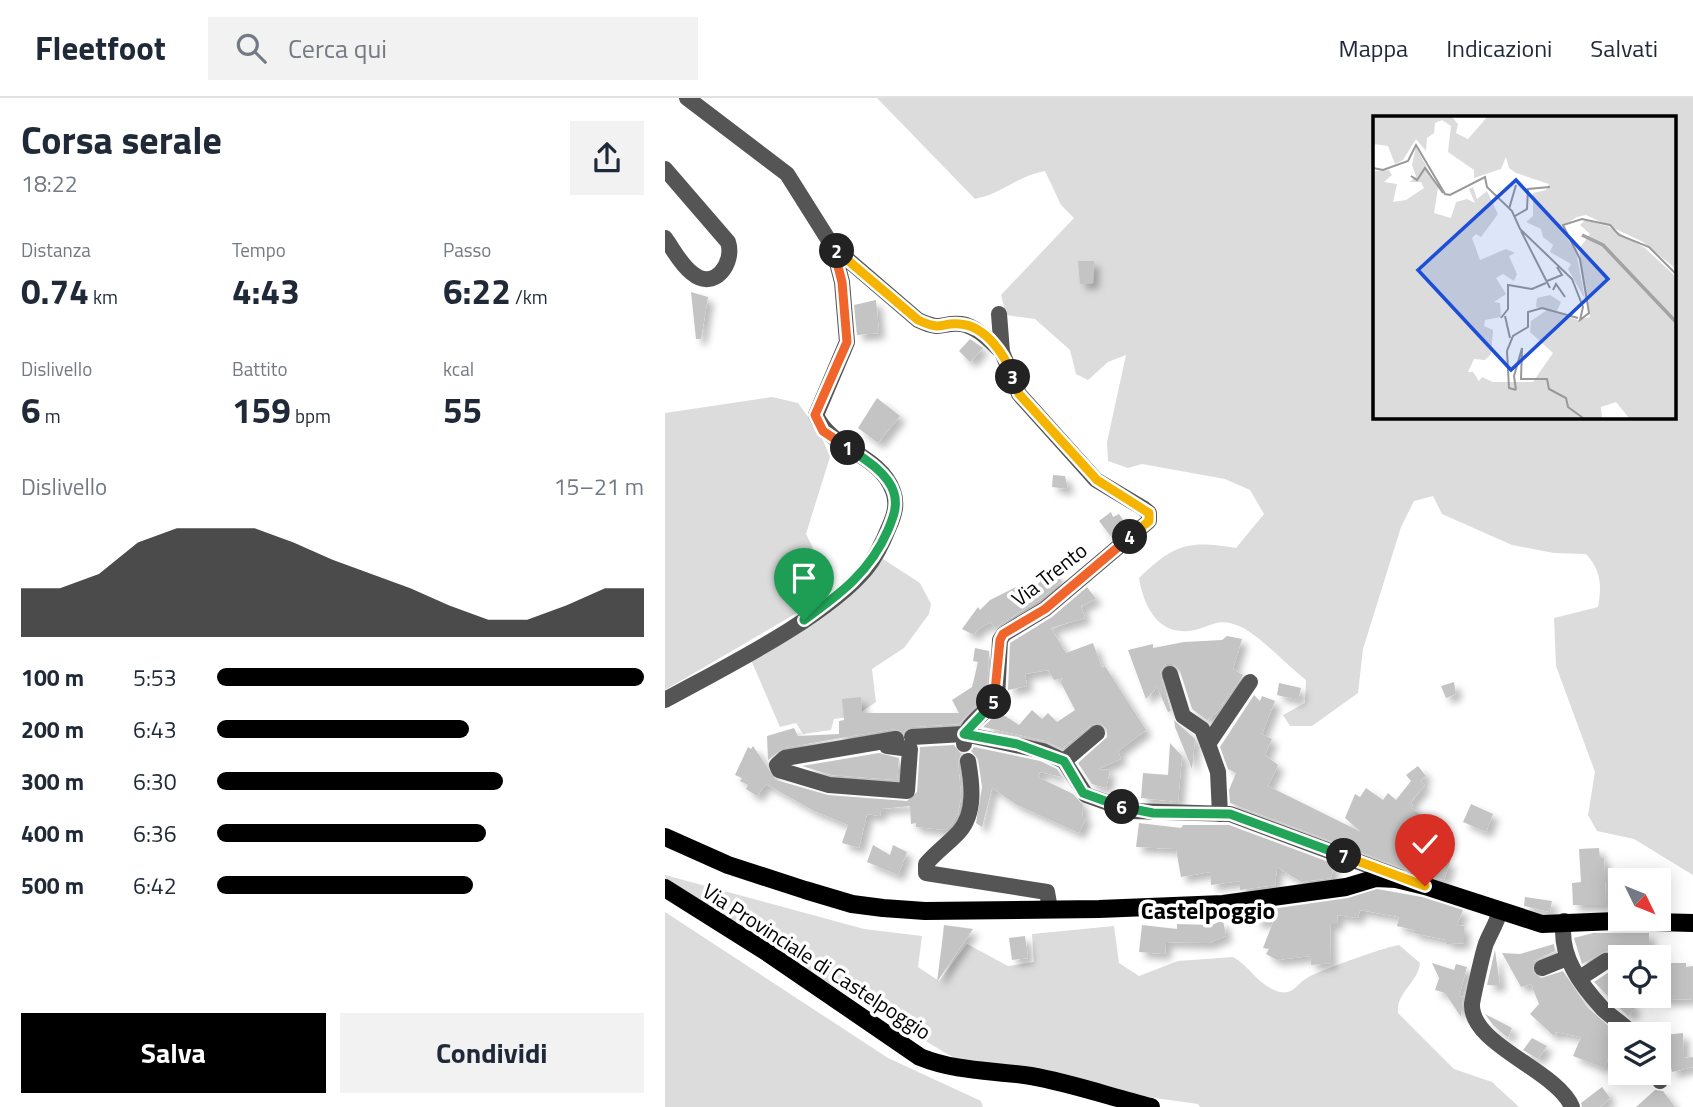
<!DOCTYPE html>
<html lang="it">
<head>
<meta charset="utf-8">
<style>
	body { margin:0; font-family:"Titillium Web",sans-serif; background:#f2f2f3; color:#1f2937; height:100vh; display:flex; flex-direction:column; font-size:26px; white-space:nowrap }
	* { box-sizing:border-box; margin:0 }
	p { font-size:23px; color:#747a83 }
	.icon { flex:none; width:38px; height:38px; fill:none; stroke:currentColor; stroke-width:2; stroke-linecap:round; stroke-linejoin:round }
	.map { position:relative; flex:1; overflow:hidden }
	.drawer { display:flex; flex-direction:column; background:#fff; width:665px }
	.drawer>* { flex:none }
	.needle { width:46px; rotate:133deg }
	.controls { position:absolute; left:943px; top:770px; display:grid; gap:14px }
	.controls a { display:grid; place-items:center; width:63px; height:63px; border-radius:0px; background:#fff; box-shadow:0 4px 18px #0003; font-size:35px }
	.pin { position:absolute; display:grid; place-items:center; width:60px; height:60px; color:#fff; margin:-72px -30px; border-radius:50% 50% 50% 0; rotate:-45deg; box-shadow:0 0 7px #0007 }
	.pin .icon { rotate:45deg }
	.km { position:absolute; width:35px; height:35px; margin:-18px; border-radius:50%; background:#222; color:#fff; font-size:19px; line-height:35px; text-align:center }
	.round { display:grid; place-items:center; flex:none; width:74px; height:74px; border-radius:0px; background:#f2f2f3 }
	.summary { display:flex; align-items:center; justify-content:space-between; height:119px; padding:0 21px }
	h1 { font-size:38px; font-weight:700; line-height:52px }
	.stats { display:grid; grid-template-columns:repeat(3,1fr); gap:10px; height:119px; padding:7px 21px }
	.stats div { display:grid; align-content:center }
	.stats b { font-size:35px; font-weight:700 }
	.stats small { font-size:19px; font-weight:400 }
	.stats p { font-size:19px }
	.chart { height:196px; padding:14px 21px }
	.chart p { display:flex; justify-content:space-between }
	.chart svg { width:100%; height:126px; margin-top:7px; fill:#000; opacity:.7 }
	.button { display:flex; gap:14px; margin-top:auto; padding:14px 21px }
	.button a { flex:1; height:80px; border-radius:0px; background:#000; color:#fff; font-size:28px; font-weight:700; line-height:80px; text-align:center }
	.button a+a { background:#f2f2f3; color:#1f2937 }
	ul { padding:0 21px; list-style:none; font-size:23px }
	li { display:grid; grid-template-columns:112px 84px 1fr; align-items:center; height:52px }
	li i { height:18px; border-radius:9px; background:#000 }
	header { display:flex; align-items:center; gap:42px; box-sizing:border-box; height:98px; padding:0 35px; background:#fff; border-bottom:2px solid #e0e1e3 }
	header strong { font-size:33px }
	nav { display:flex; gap:38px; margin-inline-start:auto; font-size:24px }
	.search { width:490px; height:63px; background:#f2f2f3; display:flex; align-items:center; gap:18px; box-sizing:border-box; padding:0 24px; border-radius:0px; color:#747a83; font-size:26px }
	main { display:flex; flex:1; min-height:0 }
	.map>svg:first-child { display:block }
	.green { fill:#dcdcdc; fill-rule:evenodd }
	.building { fill:#c4c4c4; filter:url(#shadow) }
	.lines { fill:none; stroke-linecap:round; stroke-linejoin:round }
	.minor { stroke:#555; stroke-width:16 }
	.major { stroke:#000; stroke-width:18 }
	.split-1-casing { stroke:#fff; stroke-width:14 }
	.split-2-casing { stroke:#fff; stroke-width:14 }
	.split-3-casing { stroke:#fff; stroke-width:14 }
	.split-4-casing { stroke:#fff; stroke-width:14 }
	.split-5-casing { stroke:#fff; stroke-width:14 }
	.split-6-casing { stroke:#fff; stroke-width:14 }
	.split-7-casing { stroke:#fff; stroke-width:14 }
	.split-8-casing { stroke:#fff; stroke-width:14 }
	.split-1 { stroke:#22a559; stroke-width:9 }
	.split-2 { stroke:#f0652b; stroke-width:9 }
	.split-3 { stroke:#f5b400; stroke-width:9 }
	.split-4 { stroke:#f5b400; stroke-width:9 }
	.split-5 { stroke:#f0652b; stroke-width:9 }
	.split-6 { stroke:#22a559; stroke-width:9 }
	.split-7 { stroke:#22a559; stroke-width:9 }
	.split-8 { stroke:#f5b400; stroke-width:9 }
	.labels { text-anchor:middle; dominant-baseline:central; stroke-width:7; stroke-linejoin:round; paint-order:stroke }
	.street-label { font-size:21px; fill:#000; stroke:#fff }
	.quarter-label { font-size:24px; font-weight:bold; fill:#000; stroke:#fff }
	.inset-river { fill:none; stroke:#a3a3a3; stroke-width:3.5 }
	.inset-road { fill:none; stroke:#999; stroke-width:2 }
	.view { fill:#1d4ed8; fill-opacity:0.15; stroke:#1d4ed8; stroke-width:3.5 }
	.inset-edge { fill:none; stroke:#000; stroke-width:3.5 }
</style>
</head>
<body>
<header>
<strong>Fleetfoot</strong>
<div class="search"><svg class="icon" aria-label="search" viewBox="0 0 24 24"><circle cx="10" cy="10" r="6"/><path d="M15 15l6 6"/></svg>Cerca qui</div>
<nav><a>Mappa</a><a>Indicazioni</a><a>Salvati</a></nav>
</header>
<main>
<section class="drawer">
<div class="summary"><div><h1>Corsa serale</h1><p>18:22</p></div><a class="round"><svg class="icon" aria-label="share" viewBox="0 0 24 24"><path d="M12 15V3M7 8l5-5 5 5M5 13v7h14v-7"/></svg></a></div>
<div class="stats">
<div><p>Distanza</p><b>0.74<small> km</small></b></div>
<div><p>Tempo</p><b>4:43</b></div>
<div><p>Passo</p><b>6:22<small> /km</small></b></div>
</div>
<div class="stats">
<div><p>Dislivello</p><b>6<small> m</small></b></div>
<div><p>Battito</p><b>159<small> bpm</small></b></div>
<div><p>kcal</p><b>55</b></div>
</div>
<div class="chart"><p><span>Dislivello</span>15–21 m</p>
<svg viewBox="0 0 160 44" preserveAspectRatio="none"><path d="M0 44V27L10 27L20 22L30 11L40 6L50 6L60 6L70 11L80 17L90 22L100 27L110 33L120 38L130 38L140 33L150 27L160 27V44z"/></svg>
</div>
<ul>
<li><b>100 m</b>5:53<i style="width:100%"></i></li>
<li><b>200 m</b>6:43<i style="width:59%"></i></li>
<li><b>300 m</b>6:30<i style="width:67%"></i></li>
<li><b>400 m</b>6:36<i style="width:63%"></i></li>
<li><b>500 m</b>6:42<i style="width:60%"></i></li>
</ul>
<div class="button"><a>Salva</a><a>Condividi</a></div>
</section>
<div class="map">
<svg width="1028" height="1009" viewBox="0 0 1028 1009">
	<defs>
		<filter id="shadow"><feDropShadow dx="6" dy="6" stdDeviation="3.5" flood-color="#0004"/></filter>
	</defs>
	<rect width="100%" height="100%" fill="#fff"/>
	<g class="green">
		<path d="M 212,0 L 1028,0 L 1028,777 L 969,741 L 932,733 L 923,717 L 930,674 L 891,568 L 889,520 L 933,509 C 937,488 936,472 921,456 L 889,455 L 847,447 L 777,416 L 768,398 L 749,403 L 736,429 L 698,551 L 693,595 L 647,628 L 625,628 L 618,617 L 640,605 L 641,582 C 623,568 592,535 574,528 C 549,518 546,531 523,533 C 491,536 478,505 474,480 C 509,446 524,442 571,450 L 599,416 L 585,392 L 560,381 L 477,366 L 463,370 L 443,363 L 442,344 L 461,257 L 443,264 L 423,282 L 411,276 L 405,252 L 370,221 L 341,217 L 336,197 L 409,120 L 396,107 L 380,73 C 350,79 339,95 310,101 ZM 710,19 L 1009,19 L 1009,318 L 710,318 Z"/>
		<path d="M 107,299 L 133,305 L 155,335 L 165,359 L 141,436 C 157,467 159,477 142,509 L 0,592 L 0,315 Z"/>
		<path d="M 215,459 L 255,485 L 266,506 L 264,516 L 239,550 L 207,571 L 211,604 L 190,618 L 169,621 L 166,632 L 138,636 L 131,625 L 115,629 L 86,562 Z"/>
		<path d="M 0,777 L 199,831 L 257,838 L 253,869 L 274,883 L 302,846 L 343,868 L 369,864 L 367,836 L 449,828 L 454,865 L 474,878 L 513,863 L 568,859 C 585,868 594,889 615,894 C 629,897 632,885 642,880 C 653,873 723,848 734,847 L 755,865 C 753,885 731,894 733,915 L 789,971 L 827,984 L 854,1009 L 535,1009 L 533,1006 L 316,976 L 0,788 Z"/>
		<path d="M 0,814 L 223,960 L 316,1003 L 318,1009 L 0,1009 Z"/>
	</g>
	<g class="building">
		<path d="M 413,163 L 429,163 L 428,185 L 415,186 Z"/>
		<path d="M 26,194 L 43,199 L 36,241 L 31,241 Z"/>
		<path d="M 211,202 L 214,235 L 192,237 L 189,207 Z"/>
		<path d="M 305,241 L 318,250 L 305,264 L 294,253 Z"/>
		<path d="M 212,300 L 235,318 L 213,345 L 193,330 Z"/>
		<path d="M 388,377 L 400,378 L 403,391 L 387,389 Z"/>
		<path d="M 446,414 L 448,419 L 454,416 L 462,428 L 447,440 L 434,423 Z"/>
		<path d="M 385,472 L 397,483 L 374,502 L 330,530 L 326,524 L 313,531 L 309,537 L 297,531 L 313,509 L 315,512 L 325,502 L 351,489 L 352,492 L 372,487 Z"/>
		<path d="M 422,489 L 431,501 L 416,508 L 420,520 L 386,530 L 401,555 L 428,545 L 437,570 L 440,568 L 481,632 L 453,653 L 456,661 L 433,671 L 445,672 L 441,690 L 427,686 L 413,665 L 442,639 L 442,632 L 436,625 L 426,627 L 397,651 L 381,643 L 318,629 L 334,614 L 354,627 L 367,612 L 377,621 L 383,615 L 392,624 L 410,612 L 395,583 L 398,580 L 389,582 L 383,572 L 360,576 L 362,588 L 343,592 L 345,545 L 387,519 Z"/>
		<path d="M 562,538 L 577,541 L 568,571 L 578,577 L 553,613 L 542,622 L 527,611 L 515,573 L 508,566 L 501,566 L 495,574 L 506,613 L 503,614 L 492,589 L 481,601 L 463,552 L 488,546 L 488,550 L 519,544 L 557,542 Z"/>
		<path d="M 310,550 L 324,553 L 322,596 L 294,626 L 246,629 L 238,634 L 229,631 L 118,650 L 103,662 L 102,638 L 129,630 L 133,638 L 174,636 L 174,623 L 179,622 L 177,601 L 196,599 L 197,615 L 294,615 L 287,602 L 307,589 L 313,564 L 308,563 Z"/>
		<path d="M 789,584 L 791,596 L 781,600 L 776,588 Z"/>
		<path d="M 614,585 L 636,590 L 633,602 L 612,597 Z"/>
		<path d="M 589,597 L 595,603 L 597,598 L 610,603 L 597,636 L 607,641 L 600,657 L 613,667 L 603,688 L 696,734 L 680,720 L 690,696 L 695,699 L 701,690 L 718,702 L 723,695 L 731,702 L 746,683 L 741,677 L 753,668 L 761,678 L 755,683 L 760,687 L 745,705 L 748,707 L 746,710 L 778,733 L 769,747 L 773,749 L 770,758 L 785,764 L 779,782 L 742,772 L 565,705 L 564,692 L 571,675 L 563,671 L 555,649 Z"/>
		<path d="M 509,622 L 530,641 L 527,671 L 510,629 Z"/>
		<path d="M 505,645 L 517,658 L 513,704 L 476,700 L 478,675 L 503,677 Z"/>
		<path d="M 289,647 L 296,656 L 293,664 L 296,699 L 293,715 L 286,727 L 281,732 L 251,729 L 251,725 L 246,726 L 245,708 L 216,711 L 215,718 L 202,716 L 194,750 L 177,745 L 183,727 L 149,713 L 101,686 L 92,698 L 81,691 L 83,687 L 75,683 L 77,680 L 70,677 L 83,649 L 86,651 L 88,648 L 111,682 L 163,697 L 242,703 L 252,694 L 255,649 Z"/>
		<path d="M 309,649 L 375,663 L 392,671 L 397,679 L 375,674 L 373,679 L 408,696 L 418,707 L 417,718 L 422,718 L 414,735 L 352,707 L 327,690 L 317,729 L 311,725 L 317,689 L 313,661 L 306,653 Z"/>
		<path d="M 214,655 L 234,660 L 232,682 L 166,677 L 137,668 Z"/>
		<path d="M 806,706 L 828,716 L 821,734 L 798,724 Z"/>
		<path d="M 474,725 L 516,730 L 518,727 L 564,727 L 669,766 L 666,780 L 636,784 L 612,769 L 610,787 L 575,792 L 575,783 L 546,787 L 545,774 L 516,779 L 511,751 L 471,749 Z"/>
		<path d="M 208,747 L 225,757 L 228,747 L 242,754 L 233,777 L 202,764 Z"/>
		<path d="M 934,750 L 935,760 L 939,760 L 941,807 L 908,807 L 907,785 L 916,784 L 914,751 Z"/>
		<path d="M 712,791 L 757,799 L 798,812 L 792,827 L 799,828 L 799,845 L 782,846 L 782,842 L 748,835 L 749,832 L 732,828 L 734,819 L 695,812 L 693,820 L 672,817 L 673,826 L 665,826 L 666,865 L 646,867 L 645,858 L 612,862 L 601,856 L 604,851 L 598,850 L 608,824 L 589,824 L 592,813 L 683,800 Z"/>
		<path d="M 860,799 L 887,803 L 885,814 L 859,808 Z"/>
		<path d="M 558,822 L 561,838 L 544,845 L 501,844 L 500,856 L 474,854 L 477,827 L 512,831 L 512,826 L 547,827 Z"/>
		<path d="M 279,827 L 308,831 L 272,884 L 277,845 Z"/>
		<path d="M 928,835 L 984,835 L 984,859 L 965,859 L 957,854 L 941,853 L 917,866 L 909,840 Z"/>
		<path d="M 360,838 L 363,860 L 347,862 L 344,840 Z"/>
		<path d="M 889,846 L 890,853 L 869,863 L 868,874 L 876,880 L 898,873 L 922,909 L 956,939 L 956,960 L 946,955 L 939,970 L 908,958 L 916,939 L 891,934 L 889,938 L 865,916 L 874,906 L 866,886 L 856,889 L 837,855 L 855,856 Z"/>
		<path d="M 830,852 L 835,888 L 822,887 Z"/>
		<path d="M 767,865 L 789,872 L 791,866 L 802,869 L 794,898 L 798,899 L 796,919 L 780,895 L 770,892 L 774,880 Z"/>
		<path d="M 994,865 L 1021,865 L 1021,869 L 1028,868 L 1028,901 L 995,902 Z"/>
		<path d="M 944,874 L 956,874 L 956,898 L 961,898 L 970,911 L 963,918 L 929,884 Z"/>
		<path d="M 820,916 L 847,930 L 843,940 L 828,927 Z"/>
		<path d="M 1018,935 L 1019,960 L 1028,959 L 1028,969 L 1007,974 L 999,937 Z"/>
		<path d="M 867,940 L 882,948 L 873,961 L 858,952 Z"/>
		<path d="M 937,989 L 945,1000 L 935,1009 L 917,1009 L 916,1005 Z"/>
		<path d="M 990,992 L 998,993 L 1010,1009 L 971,1009 Z"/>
	</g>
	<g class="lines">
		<g class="minor">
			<path d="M 0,71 L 63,144 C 70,165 49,194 27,175 C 16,167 8,151 0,140"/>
			<path d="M 168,149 L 253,222 C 279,234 275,224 296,226 C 312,228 326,244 337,254"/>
			<path d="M 505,576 L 518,618 L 537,631 L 543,646"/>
			<path d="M 0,602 C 58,570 160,520 201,471 C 211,459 218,444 224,429 C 229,418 233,406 228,393 C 215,356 166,352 151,317 L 182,244 L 177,184 L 168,149 L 122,76 L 22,0"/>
			<path d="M 247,639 L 299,636 L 378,653 L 399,663 L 421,697 L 466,713 L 565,716 L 734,779"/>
			<path d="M 221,644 L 222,648 L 245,651 L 242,693 L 164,687 L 114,672 L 112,667 L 120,660 L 231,641"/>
			<path d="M 299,646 C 299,624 321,617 332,600 L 335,542 L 339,536 L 380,511 L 484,423 L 484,415 L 478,410 L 431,382 L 354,296 L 337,254 L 334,216"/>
			<path d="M 303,663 C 307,685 311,715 294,734 C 284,745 271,754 261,766 L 261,775 L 382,794 L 385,811"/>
			<path d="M 399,663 L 432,635"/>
			<path d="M 555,716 L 553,674 L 543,646 L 585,584"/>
			<path d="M 835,813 C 832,824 827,832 822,843 C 819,848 808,899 807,906 C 805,947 892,972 907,1009"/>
			<path d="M 899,823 C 893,857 916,887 938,911 C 947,920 959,926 967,936"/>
			<path d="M 877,870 L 902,860"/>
			<path d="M 915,880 L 941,863 L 956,864"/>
			<path d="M 990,975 L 995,983"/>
		</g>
		<g class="major">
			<path d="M 0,739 L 63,767 L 140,792 L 187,806 L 218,810 L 260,813 L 434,811 L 558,806 L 681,789 L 711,780 L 731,781 L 760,788 L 877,826 L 951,823 L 1028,825"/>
			<path d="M 0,790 L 103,855 L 255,959 C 292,974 327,972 366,978 C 406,985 446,999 486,1009"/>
		</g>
	</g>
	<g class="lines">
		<defs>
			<path id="split-1" d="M 139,522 C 175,496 205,474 223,432 C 228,420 233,408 229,395 C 223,375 200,361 183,350"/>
			<path id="split-2" d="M 172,153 L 168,149 L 177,184 L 182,244 L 150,317 L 158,333 L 183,350"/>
			<path id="split-3" d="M 172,153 L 253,222 C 279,234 274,224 295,226 C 321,228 340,257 348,279"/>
			<path id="split-4" d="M 348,279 L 354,296 L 432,382 L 484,415 L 484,423 L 465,439"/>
			<path id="split-5" d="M 329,604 L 335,542 L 338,536 L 380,511 L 465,439"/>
			<path id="split-6" d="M 329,604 L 299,636 L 352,646 L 399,663 L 418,695 L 457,709"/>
			<path id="split-7" d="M 457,709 L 488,715 L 565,716 L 679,758"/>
			<path id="split-8" d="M 679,758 L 760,788"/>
		</defs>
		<use href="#split-1" class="split-1-casing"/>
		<use href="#split-2" class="split-2-casing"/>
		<use href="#split-3" class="split-3-casing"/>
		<use href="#split-4" class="split-4-casing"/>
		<use href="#split-5" class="split-5-casing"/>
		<use href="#split-6" class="split-6-casing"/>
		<use href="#split-7" class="split-7-casing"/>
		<use href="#split-8" class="split-8-casing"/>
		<use href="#split-1" class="split-1"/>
		<use href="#split-2" class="split-2"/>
		<use href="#split-3" class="split-3"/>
		<use href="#split-4" class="split-4"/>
		<use href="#split-5" class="split-5"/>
		<use href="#split-6" class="split-6"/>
		<use href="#split-7" class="split-7"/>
		<use href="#split-8" class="split-8"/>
	</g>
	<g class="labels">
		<g class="street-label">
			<text transform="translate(384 476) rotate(-38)">Via Trento</text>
			<text transform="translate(152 863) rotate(33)">Via Provinciale di Castelpoggio</text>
		</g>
		<g class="quarter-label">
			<text x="543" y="812">Castelpoggio</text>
		</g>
	</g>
	<g transform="translate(708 18)">
		<rect width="303" height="303" fill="#fff"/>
		<path d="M 0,0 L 78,0 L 85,8 L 83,17 L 95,23 L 115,0 L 303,0 L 303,153 L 270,126 L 213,99 L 204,101 L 187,112 L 203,135 L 212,183 L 195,153 L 198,148 L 177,136 L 180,129 L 170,121 L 168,113 L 153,106 L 160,100 L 160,77 L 173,74 L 176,68 L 143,57 L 136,52 L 133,41 L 128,53 L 101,62 L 101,54 L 75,36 L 78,10 L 69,4 L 62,7 L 61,17 L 54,22 L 53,35 L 43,23 L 30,44 L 22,48 L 15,30 L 0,28 ZM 43,31 L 65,72 L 61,97 L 78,102 L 83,86 L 94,83 L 102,87 L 96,73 L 100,71 L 104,83 L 114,75 L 125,98 L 108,121 L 103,118 L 99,122 L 107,144 L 133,133 L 142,137 L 136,140 L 144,158 L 141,165 L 130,158 L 123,162 L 133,178 L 121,186 L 127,187 L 128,201 L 112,204 L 111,210 L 120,214 L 118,238 L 112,244 L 101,243 L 95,256 L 100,256 L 106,265 L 109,261 L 120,266 L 160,266 L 180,237 L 157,216 L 158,205 L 174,194 L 205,204 L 217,201 L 206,133 L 217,118 L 207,109 L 212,104 L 234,110 L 272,132 L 303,161 L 303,302 L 256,302 L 243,286 L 228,291 L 229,302 L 0,302 L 0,55 L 16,54 L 19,59 L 11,66 L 24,68 L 20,86 L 33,84 L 51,72 L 48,66 L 37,66 L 43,60 L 39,49 ZM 177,179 L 188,186 L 184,195 L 163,191 L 164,182 Z" fill="#dcdcdc"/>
		<path class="inset-river" d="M 209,119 L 230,129 L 303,206"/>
		<path class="inset-road" d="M 0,52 L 10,54 L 35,45 L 43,29 L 72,78 L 77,79 L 112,61 L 114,71 L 139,95 L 147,113 L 199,163 L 210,191 L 207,204 L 216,197 L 207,143 L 190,109 L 209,103 L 237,109 L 246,119 L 276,131 L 303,158M 38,60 L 44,64 L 52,52 L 70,77M 136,93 L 143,69M 142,100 L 154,93 L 155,73 L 177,71M 148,115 L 177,172M 174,165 L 189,159 L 184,151M 180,174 L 183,168 L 192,181M 132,200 L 137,222M 128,202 L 135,193 L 135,169 L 159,173 L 173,167M 143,274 L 141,260 L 149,232 L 148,263 L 174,263 L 176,273 L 193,282 L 195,291 L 210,302M 143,274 L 136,272 L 134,235 L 140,220 L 155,211 L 155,196 L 169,192 L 205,202"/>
		<path class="view" d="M 143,64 L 235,163 L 138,254 L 45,154 Z"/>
		<rect width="303" height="303" class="inset-edge"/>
	</g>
</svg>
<div class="controls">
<a><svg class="needle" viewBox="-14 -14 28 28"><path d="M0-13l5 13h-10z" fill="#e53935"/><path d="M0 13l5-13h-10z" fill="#747a83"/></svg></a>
<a><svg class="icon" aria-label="locate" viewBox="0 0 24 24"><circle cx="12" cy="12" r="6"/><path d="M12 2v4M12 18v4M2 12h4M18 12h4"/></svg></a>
<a><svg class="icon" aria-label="layers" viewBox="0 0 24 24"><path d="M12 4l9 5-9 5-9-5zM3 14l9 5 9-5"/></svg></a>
</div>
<div class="pin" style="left:139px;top:522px;background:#1e9e55"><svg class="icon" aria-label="arrive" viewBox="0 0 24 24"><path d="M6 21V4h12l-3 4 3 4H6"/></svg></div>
<div class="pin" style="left:760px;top:788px;background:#d93025"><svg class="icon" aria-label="check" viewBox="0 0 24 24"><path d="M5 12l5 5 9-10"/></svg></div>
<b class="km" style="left:183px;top:350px">1</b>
<b class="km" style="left:172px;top:153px">2</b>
<b class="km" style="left:348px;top:279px">3</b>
<b class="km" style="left:465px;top:439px">4</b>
<b class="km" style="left:329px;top:604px">5</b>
<b class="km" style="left:457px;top:709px">6</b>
<b class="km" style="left:679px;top:758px">7</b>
</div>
</main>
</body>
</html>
